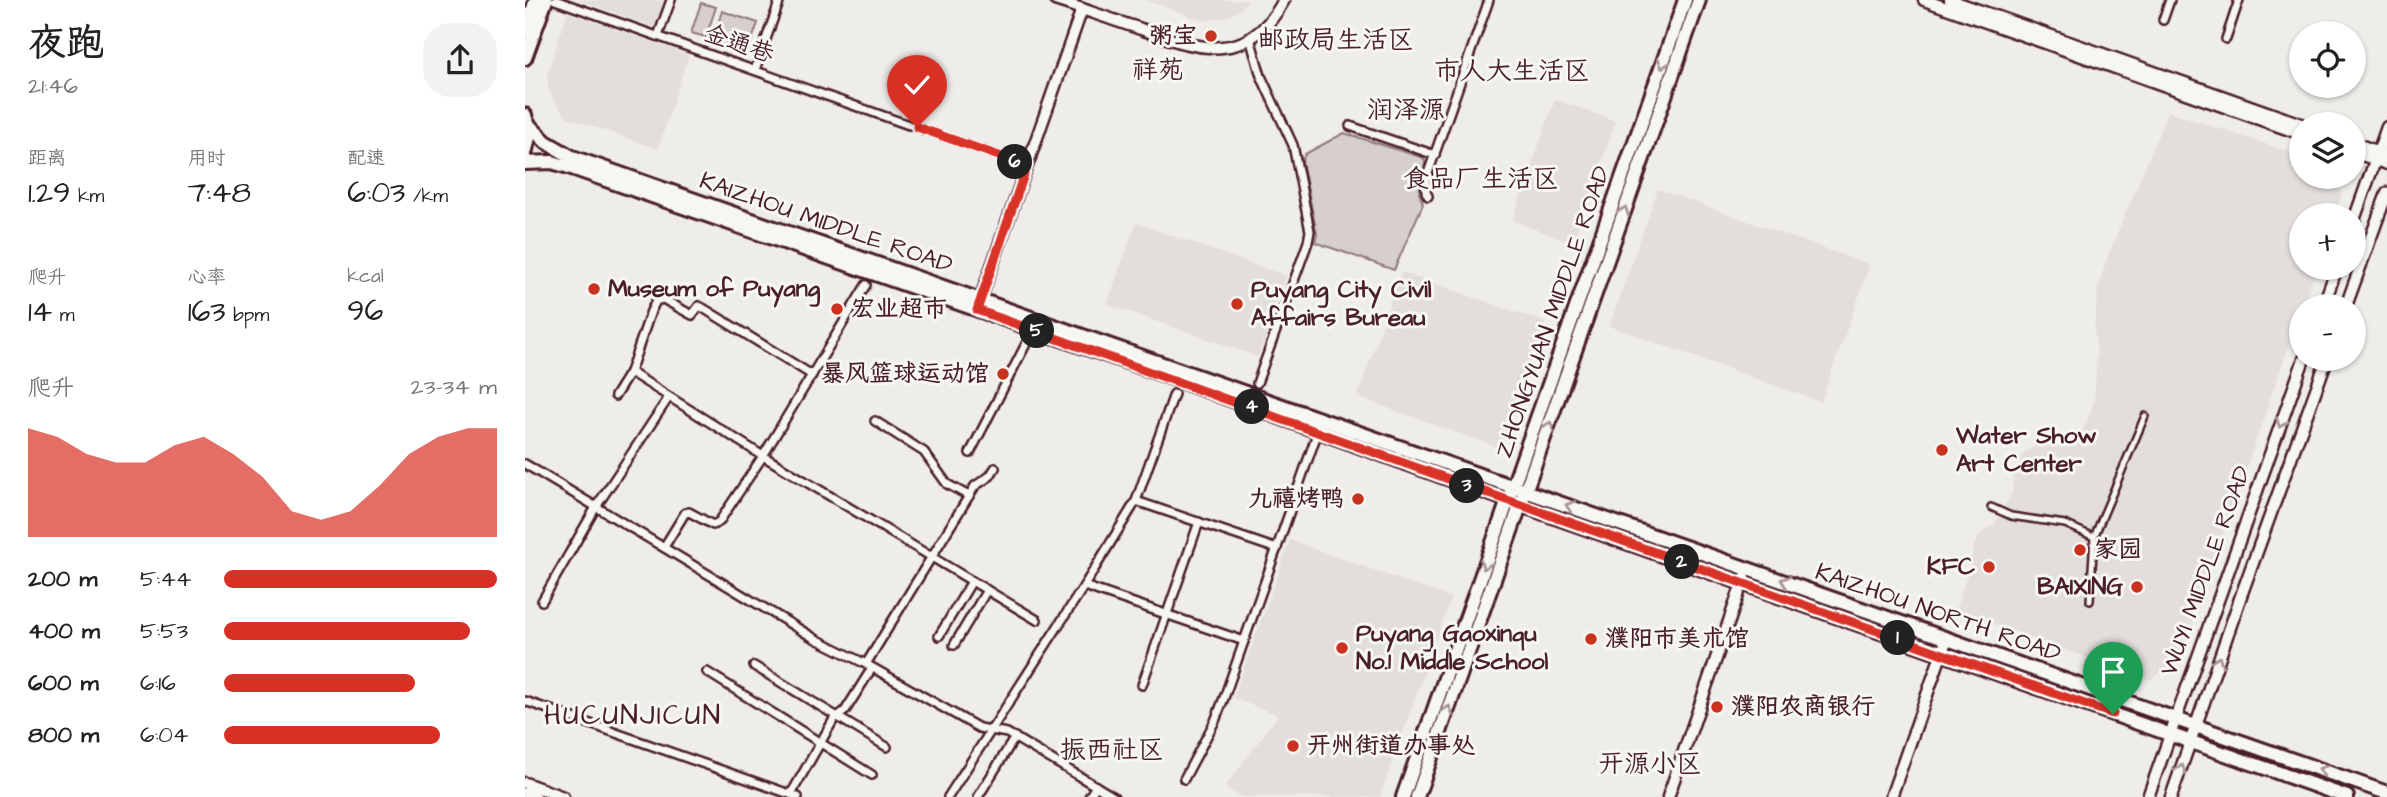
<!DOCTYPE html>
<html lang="zh">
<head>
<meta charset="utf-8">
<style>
	body { margin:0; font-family:"Architects Daughter","LXGW WenKai TC",sans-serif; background:#f2f2f2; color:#222; height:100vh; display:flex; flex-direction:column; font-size:26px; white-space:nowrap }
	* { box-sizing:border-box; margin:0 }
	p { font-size:23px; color:#767676 }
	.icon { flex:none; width:38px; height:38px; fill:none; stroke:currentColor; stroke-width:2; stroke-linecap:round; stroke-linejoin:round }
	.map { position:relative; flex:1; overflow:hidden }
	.drawer { display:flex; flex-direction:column; background:#fff; width:525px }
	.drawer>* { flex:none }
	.tools { position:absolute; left:1764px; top:21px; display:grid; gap:14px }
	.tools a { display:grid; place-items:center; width:77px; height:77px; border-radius:50%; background:#fff; box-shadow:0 2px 5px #0004; font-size:35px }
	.pin { position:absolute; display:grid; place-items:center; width:60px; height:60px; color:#fff; margin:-72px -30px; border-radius:50% 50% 50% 0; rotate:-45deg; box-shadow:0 0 7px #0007 }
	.pin .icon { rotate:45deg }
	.km { position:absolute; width:35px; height:35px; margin:-18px; border-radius:50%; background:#222; color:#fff; font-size:19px; line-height:35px; text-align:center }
	.round { display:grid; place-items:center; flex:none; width:74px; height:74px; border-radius:28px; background:#f2f2f2 }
	.overview { display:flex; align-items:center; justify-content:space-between; height:119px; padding:0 28px }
	h1 { font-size:38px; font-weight:600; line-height:52px }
	.figures { display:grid; grid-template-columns:repeat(3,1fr); gap:10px; height:119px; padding:7px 28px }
	.figures div { display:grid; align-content:center }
	.figures b { font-size:30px; font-weight:600 }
	.figures small { font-size:19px; font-weight:400 }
	.figures p { font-size:19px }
	.chart { height:196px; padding:14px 28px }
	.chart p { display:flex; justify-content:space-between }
	.chart svg { width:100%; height:126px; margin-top:7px; fill:#d93025; opacity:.7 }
	ul { padding:0 28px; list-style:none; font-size:23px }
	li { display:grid; grid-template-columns:112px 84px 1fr; align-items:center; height:52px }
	li i { height:18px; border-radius:9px; background:#d93025 }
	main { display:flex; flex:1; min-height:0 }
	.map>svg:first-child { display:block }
	.built { fill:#e3dedc }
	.green { fill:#d7cfce; stroke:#90777c; stroke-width:2 }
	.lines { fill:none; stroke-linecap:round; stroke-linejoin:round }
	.pedestrian-casing { stroke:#4a1f2b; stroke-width:10 }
	.minor-casing { stroke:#4a1f2b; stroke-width:12 }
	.tertiary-casing { stroke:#4a1f2b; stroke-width:15 }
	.primary-casing { stroke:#4a1f2b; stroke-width:18 }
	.pedestrian { stroke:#f6f6f2; stroke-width:5 }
	.minor { stroke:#f6f6f2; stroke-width:7 }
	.tertiary { stroke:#f6f6f2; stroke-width:10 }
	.primary { stroke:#f6f6f2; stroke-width:12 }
	.oneway { stroke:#a99598 }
	.route-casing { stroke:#fff; stroke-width:14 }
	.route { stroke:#d93025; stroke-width:9 }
	.poi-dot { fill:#c8321e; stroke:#f6f6f2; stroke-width:2.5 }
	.labels { text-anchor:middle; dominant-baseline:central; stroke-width:6; stroke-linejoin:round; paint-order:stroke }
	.poi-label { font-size:24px; font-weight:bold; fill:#4a1f2b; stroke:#f6f6f2; text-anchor:start }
	.street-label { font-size:24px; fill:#4a1f2b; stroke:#f6f6f2 }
	.neighbourhood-label { font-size:26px; fill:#4a1f2b; stroke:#f6f6f2 }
	.quarter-label { font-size:28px; letter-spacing:2px; fill:#4a1f2b; stroke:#f6f6f2 }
</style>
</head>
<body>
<main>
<section class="drawer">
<div class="overview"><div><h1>夜跑</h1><p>21:46</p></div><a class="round"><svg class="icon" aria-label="share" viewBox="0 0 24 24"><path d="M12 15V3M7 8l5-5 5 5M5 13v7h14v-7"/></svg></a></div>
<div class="figures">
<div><p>距离</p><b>1.29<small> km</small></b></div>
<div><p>用时</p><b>7:48</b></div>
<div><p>配速</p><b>6:03<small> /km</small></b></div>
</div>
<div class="figures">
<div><p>爬升</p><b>14<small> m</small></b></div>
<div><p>心率</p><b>163<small> bpm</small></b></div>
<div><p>kcal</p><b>96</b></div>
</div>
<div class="chart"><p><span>爬升</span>23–34 m</p>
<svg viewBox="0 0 160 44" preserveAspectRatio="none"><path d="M0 44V6L10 9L20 15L30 18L40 18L50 12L60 9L70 15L80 23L90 35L100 38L110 35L120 26L130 15L140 9L150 6L160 6V44z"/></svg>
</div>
<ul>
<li><b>200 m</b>5:44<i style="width:100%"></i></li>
<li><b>400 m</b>5:53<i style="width:90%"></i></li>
<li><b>600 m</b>6:16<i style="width:70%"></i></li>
<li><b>800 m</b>6:04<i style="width:79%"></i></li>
</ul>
</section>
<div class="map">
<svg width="1862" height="797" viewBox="0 0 1862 797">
	<rect width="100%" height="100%" fill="#efedea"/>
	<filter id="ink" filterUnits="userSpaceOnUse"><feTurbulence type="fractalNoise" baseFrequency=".0143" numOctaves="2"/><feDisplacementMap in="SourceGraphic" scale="14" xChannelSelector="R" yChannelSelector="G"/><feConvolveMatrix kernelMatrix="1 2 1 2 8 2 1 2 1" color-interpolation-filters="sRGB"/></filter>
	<g filter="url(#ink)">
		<g class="built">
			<path d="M 53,0 L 142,0 L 132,28 Z"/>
			<path d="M 620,0 L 723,0 L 713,11 L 704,16 L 680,21 Z"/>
			<path d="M 42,12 L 164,55 L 133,149 L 43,118 L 31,104 L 23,89 L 22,76 Z"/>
			<path d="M 1030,99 L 1091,121 L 1048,243 L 987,221 Z"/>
			<path d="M 1643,111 L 1776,156 L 1776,177 L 1808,177 L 1817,194 L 1809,215 L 1776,215 L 1776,268 L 1791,268 L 1654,661 L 1625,680 L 1430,611 L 1447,560 L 1449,545 L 1457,533 L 1471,522 L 1487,493 L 1489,475 L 1497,455 L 1509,446 L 1533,443 L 1559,429 L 1569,400 L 1572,354 L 1569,333 L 1573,287 L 1582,258 Z"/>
			<path d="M 1133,189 L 1345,265 L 1296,402 L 1084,326 Z"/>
			<path d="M 611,223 L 762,276 L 733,357 L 582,304 Z"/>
			<path d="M 876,272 L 1020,322 L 975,448 L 832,397 Z"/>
			<path d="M 765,540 L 926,598 L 855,797 L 716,797 L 700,787 L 753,715 L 708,698 Z"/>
		</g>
		<g class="green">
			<path d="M 176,3 L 191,7 L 181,37 L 166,33 Z"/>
			<path d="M 197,11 L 233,23 L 222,54 L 187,44 Z"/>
			<path d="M 819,133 L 899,158 L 900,163 L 894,193 L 898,204 L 869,270 L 790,242 L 792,234 L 777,161 L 780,154 Z"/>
		</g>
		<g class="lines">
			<defs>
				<g id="pedestrian">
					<path d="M 1466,507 L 1486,516 L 1540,524 L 1569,537"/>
					<path d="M 1565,601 L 1569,537 L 1620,416"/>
				</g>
				<g id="minor">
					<path d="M 30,0 L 384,125"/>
					<path d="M 1638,20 L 1645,0"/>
					<path d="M 133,36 L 146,0"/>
					<path d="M 725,38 L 736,76 L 768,145 L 785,231 L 783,242 L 732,383"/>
					<path d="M 1701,39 L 1714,0"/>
					<path d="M 230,70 L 255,0"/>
					<path d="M 825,126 L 910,155"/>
					<path d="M 392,127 L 502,166"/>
					<path d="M 903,196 L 901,192 L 901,179 L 964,0"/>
					<path d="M 105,372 L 126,311 L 131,301 L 138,299 L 167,315 L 174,306 L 178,308 L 287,375"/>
					<path d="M 90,396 L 105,372 L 238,456 L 512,620"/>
					<path d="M 350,421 L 399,452 L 422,484 L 444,496"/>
					<path d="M 445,453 L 502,342"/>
					<path d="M 0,464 L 289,638 L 341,664 L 454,728 L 482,733 L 589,797"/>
					<path d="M 611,501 L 752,549"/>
					<path d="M 139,547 L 160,513 L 164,512 L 188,525 L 194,522 L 238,456 L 341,285"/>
					<path d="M 559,586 L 719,641"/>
					<path d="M 17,601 L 71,507 L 144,397"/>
					<path d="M 414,636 L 447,581"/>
					<path d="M 429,645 L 462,590"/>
					<path d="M 341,664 L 450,486 L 465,476 L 470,468"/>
					<path d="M 229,666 L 362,747"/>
					<path d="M 182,672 L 347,775"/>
					<path d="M 617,685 L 674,522"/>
					<path d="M 0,701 L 273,797"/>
					<path d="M 659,779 L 690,721 L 699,698 L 793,431"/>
					<path d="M 266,794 L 309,719 L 320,711 L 347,668"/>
					<path d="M 423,797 L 559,586 L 611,501 L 649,394"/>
					<path d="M 453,797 L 490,737"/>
					<path d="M 564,797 L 571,786"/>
				</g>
				<g id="tertiary">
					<path d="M 530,0 C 558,9 585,19 613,28 C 672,49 722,68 759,0"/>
					<path d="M 1399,0 L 1776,134"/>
					<path d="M 1425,0 L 1776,124"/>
					<path d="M 1829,143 L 1862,155"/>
					<path d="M 1829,152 L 1862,164"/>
					<path d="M 1829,220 L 1862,127"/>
					<path d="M 453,306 L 557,9"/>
					<path d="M 1798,306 L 1812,268"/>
					<path d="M 1821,306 L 1862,193"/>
					<path d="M 0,783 L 38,797"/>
					<path d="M 0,793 L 10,797"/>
					<path d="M 1143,797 L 1219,578"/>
					<path d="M 1366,797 L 1422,638"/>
					<path d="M 1623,797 L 1779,359"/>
					<path d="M 1646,797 L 1717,593 L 1802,359"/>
				</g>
				<g id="primary">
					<path d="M 0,31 L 11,0"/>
					<path d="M 0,58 L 21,0"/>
					<path d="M 0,115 L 5,133 L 0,154"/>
					<path d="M 4,125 L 21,142 L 47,157 L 1862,793"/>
					<path d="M 0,163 L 27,162 L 44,167 L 639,375 L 996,505 L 1822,797"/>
					<path d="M 878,797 L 1160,0"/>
					<path d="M 892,797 L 1174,0"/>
				</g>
			</defs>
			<use href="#pedestrian" class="pedestrian-casing"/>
			<use href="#minor" class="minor-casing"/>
			<use href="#tertiary" class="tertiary-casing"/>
			<use href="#primary" class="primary-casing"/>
			<use href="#pedestrian" class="pedestrian"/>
			<use href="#minor" class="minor"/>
			<use href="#tertiary" class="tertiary"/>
			<use href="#primary" class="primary"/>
		</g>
		<defs><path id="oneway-chevron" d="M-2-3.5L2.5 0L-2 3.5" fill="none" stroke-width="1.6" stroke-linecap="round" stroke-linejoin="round" transform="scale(1.75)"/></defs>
		<g class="oneway">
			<use href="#oneway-chevron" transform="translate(1138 64) rotate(110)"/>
			<use href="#oneway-chevron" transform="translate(1099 211) rotate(-71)"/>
			<use href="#oneway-chevron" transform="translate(1756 423) rotate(110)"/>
			<use href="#oneway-chevron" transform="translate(1024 426) rotate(-70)"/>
			<use href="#oneway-chevron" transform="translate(1045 506) rotate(-161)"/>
			<use href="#oneway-chevron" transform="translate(960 565) rotate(110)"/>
			<use href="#oneway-chevron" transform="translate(1260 581) rotate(-161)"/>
			<use href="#oneway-chevron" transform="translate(1693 661) rotate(-71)"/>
			<use href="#oneway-chevron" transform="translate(923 710) rotate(-70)"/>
			<use href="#oneway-chevron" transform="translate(1656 769) rotate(-71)"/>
			<use href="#oneway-chevron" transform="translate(1798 770) rotate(-161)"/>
		</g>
	</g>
	<g class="lines" filter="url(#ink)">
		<defs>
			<path id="route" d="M 392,127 L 502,166 L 452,310 L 996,505 L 1588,714"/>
		</defs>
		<use href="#route" class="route-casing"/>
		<use href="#route" class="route"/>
	</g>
	<g class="poi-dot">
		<circle cx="686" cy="36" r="7"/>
		<circle cx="69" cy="289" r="7"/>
		<circle cx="712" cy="304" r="7"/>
		<circle cx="312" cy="309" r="7"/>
		<circle cx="478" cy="374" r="7"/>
		<circle cx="1417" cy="450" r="7"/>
		<circle cx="833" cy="499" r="7"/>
		<circle cx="1555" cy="550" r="7"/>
		<circle cx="1464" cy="567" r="7"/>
		<circle cx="1612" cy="587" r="7"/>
		<circle cx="1066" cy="639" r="7"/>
		<circle cx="817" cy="648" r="7"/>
		<circle cx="1192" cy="707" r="7"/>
		<circle cx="768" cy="746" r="7"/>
	</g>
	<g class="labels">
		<g class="poi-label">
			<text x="672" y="36" text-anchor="end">粥宝</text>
			<text x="83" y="289">Museum of Puyang</text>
			<text x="726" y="290">Puyang City Civil<tspan x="726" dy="28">Affairs Bureau</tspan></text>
			<text x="326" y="309">宏业超市</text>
			<text x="464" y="374" text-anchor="end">暴风篮球运动馆</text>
			<text x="1431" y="436">Water Show<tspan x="1431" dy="28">Art Center</tspan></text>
			<text x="819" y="499" text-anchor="end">九禧烤鸭</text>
			<text x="1569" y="550">家园</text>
			<text x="1450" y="567" text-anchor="end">KFC</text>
			<text x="1598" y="587" text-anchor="end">BAIXING</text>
			<text x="831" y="634">Puyang Gaoxinqu<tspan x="831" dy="28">No.1 Middle School</tspan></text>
			<text x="1080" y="639">濮阳市美术馆</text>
			<text x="1206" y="707">濮阳农商银行</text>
			<text x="782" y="746">开州街道办事处</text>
		</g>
		<g class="street-label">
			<text transform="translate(214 44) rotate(19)">金通巷</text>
			<text transform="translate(301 223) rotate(19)">KAIZHOU MIDDLE ROAD</text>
			<text transform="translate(1028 312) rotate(-71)">ZHONGYUAN MIDDLE ROAD</text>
			<text transform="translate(1681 571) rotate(-70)">WUYI MIDDLE ROAD</text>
			<text transform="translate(1413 613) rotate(19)">KAIZHOU NORTH ROAD</text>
		</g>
		<g class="neighbourhood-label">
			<text x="811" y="40">邮政局生活区</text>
			<text x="633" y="70">祥苑</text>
			<text x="987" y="71">市人大生活区</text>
			<text x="881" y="110">润泽源</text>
			<text x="956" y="179">食品厂生活区</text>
			<text x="587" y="750">振西社区</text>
			<text x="1125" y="764">开源小区</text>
		</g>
		<g class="quarter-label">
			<text x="108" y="715">HUCUNJICUN</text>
		</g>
	</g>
</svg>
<div class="tools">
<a><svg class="icon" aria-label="locate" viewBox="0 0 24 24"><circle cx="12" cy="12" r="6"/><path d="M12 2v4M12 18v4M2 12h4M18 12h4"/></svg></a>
<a><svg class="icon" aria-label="layers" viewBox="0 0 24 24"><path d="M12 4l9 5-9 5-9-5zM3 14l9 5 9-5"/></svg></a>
<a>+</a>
<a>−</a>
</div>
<div class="pin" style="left:1588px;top:714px;background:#1e9e55"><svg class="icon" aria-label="arrive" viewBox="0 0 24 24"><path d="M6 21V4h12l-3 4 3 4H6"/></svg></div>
<div class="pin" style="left:392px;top:127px;background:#d93025"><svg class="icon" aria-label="check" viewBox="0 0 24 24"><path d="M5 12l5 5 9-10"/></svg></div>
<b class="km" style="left:1373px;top:638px">1</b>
<b class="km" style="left:1157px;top:562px">2</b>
<b class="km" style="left:942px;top:486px">3</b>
<b class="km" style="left:727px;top:407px">4</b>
<b class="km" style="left:512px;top:331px">5</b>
<b class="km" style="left:490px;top:162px">6</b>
</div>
</main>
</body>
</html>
